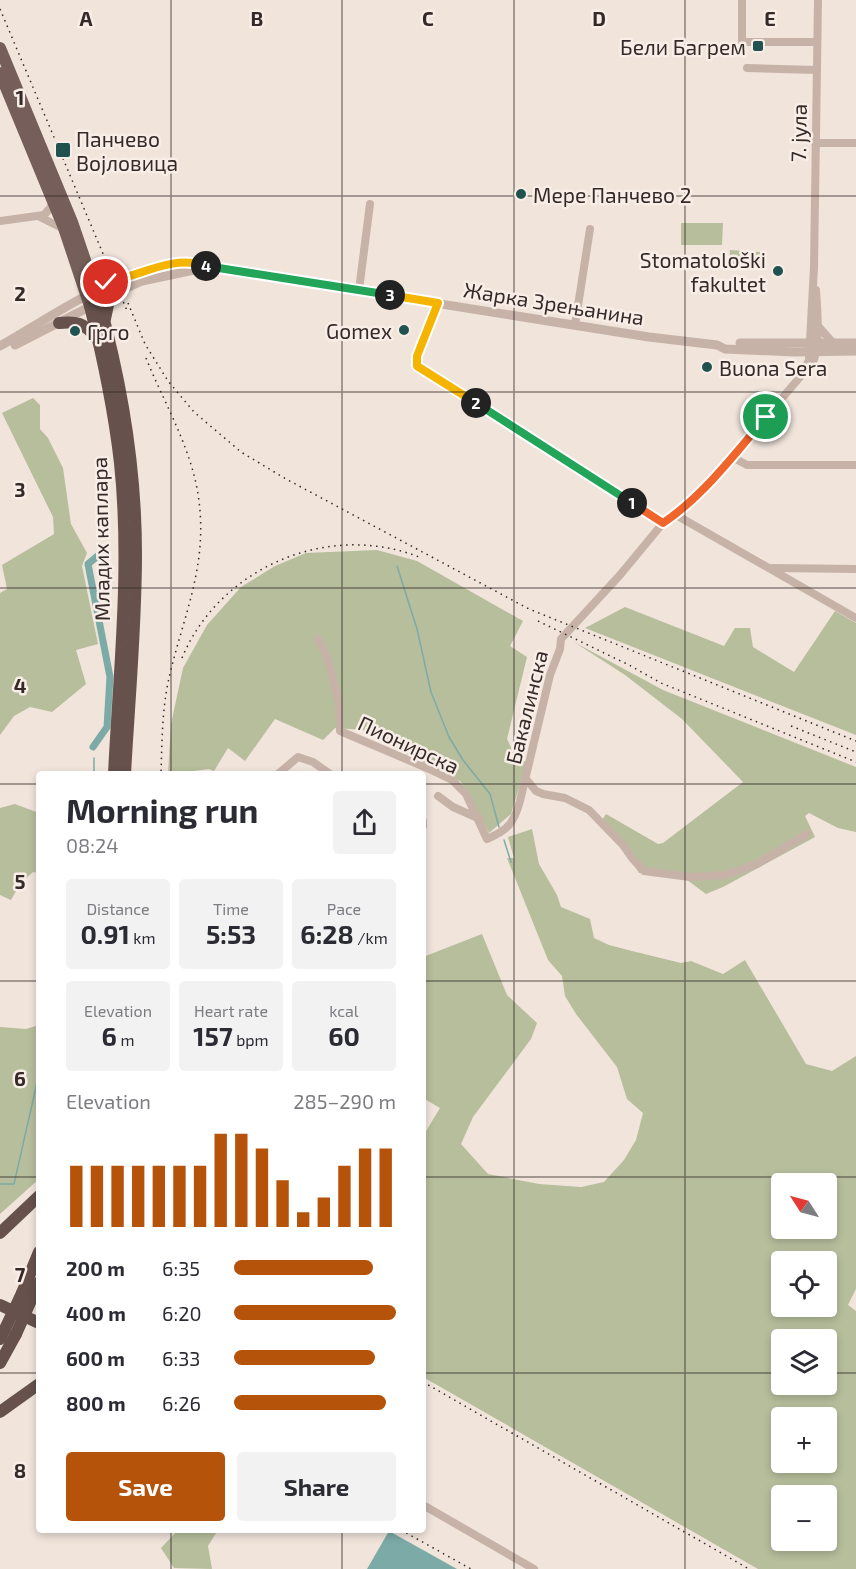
<!DOCTYPE html>
<html lang="en">
<head>
<meta charset="utf-8">
<style>
	body { margin:0; font-family:"Exo 2",sans-serif; background:#f2f2f3; color:#2b2b33; height:100vh; display:flex; flex-direction:column; font-size:22px; white-space:nowrap }
	* { box-sizing:border-box; margin:0 }
	p { font-size:20px; color:#7c7c81 }
	.icon { flex:none; width:33px; height:33px; fill:none; stroke:currentColor; stroke-width:2; stroke-linecap:round; stroke-linejoin:round }
	.map { position:relative; flex:1; overflow:hidden }
	.drawer { position:absolute; left:36px; top:771px; width:390px; height:762px; display:flex; flex-direction:column; background:#fff; border-radius:6px; box-shadow:0 3px 9px #0003 }
	.drawer>* { flex:none }
	.needle { width:39px; rotate:306deg }
	.fabs { position:absolute; left:771px; top:1173px; display:grid; gap:12px }
	.fabs a { display:grid; place-items:center; width:66px; height:66px; border-radius:6px; background:#fff; box-shadow:0 3px 9px #0003; font-size:30px }
	.pin { position:absolute; display:grid; place-items:center; width:51px; height:51px; color:#fff; margin:-26px; border:3px solid #fff; border-radius:50%; box-shadow:0 2px 6px #0007 }
	.km { position:absolute; width:30px; height:30px; margin:-15px; border-radius:50%; background:#222; color:#fff; font-size:16px; line-height:30px; text-align:center }
	.round { display:grid; place-items:center; flex:none; width:63px; height:63px; border-radius:6px; background:#f2f2f3 }
	.headline { display:flex; align-items:center; justify-content:space-between; height:102px; padding:0 30px }
	h1 { font-size:33px; font-weight:700; line-height:45px }
	.stats { display:grid; grid-template-columns:repeat(3,1fr); gap:9px; height:102px; padding:6px 30px }
	.stats div { display:grid; align-content:center; border-radius:6px; background:#f2f2f3; text-align:center }
	.stats b { font-size:26px; font-weight:700 }
	.stats small { font-size:16px; font-weight:400 }
	.stats p { font-size:16px }
	.chart { height:168px; padding:12px 30px }
	.chart p { display:flex; justify-content:space-between }
	.chart svg { width:100%; height:108px; margin-top:6px; stroke:#b45309; stroke-width:6 }
	.cta { display:flex; gap:12px; margin-top:auto; padding:12px 30px }
	.cta a { flex:1; height:69px; border-radius:6px; background:#b45309; color:#fff; font-size:24px; font-weight:700; line-height:69px; text-align:center }
	.cta a+a { background:#f2f2f3; color:#2b2b33 }
	ul { padding:0 30px; list-style:none; font-size:20px }
	li { display:grid; grid-template-columns:96px 72px 1fr; align-items:center; height:45px }
	li i { height:15px; border-radius:8px; background:#b45309 }
	.map>svg:first-child { display:block }
	.green { fill:#b7be9c; fill-rule:evenodd }
	.water { fill:#7caba7 }
	.lines { fill:none; stroke-linecap:round; stroke-linejoin:round }
	.stream { stroke:#7caba7; stroke-width:1.5 }
	.canal { stroke:#7caba7; stroke-width:7 }
	.minor { stroke:#c7b2a8; stroke-width:8 }
	.tertiary { stroke:#c7b2a8; stroke-width:9 }
	.primary { stroke:#765f5a; stroke-width:12 }
	.trunk { stroke:#66514c; stroke-width:12 }
	.rail { stroke:#352a28; stroke-width:1.5; stroke-dasharray:1.5 4.5; stroke-linecap:butt }
	.trunk-bridge { stroke:#66514c; stroke-width:12 }
	.split-1-casing { stroke:#fff; stroke-width:12 }
	.split-2-casing { stroke:#fff; stroke-width:12 }
	.split-3-casing { stroke:#fff; stroke-width:12 }
	.split-4-casing { stroke:#fff; stroke-width:12 }
	.split-5-casing { stroke:#fff; stroke-width:12 }
	.split-1 { stroke:#f0652b; stroke-width:8 }
	.split-2 { stroke:#22a559; stroke-width:8 }
	.split-3 { stroke:#f5b400; stroke-width:8 }
	.split-4 { stroke:#22a559; stroke-width:8 }
	.split-5 { stroke:#f5b400; stroke-width:8 }
	.grid { fill:none; stroke:#352a28; stroke-width:1.5; stroke-opacity:0.55 }
	.poi-dot { fill:#205350; stroke:#f8eee7; stroke-width:2 }
	.labels { text-anchor:middle; dominant-baseline:central; stroke-width:5; stroke-linejoin:round; paint-order:stroke }
	.poi-label { font-size:21px; fill:#352a28; stroke:#f8eee7; text-anchor:start }
	.street-label { font-size:21px; fill:#352a28; stroke:#f8eee7 }
	.grid-label { font-size:20px; text-anchor:middle; font-weight:bold; fill:#352a28; stroke:#f8eee7; stroke-width:5; stroke-linejoin:round; paint-order:stroke }
</style>
</head>
<body>
<div class="map">
<svg width="856" height="1569" viewBox="0 0 856 1569">
	<rect width="100%" height="100%" fill="#f0e4db"/>
	<g class="green">
		<path d="M 681,223 L 723,223 L 722,245 L 681,245 Z"/>
		<path d="M 730,250 L 760,252 L 759,268 L 729,267 Z"/>
		<path d="M 33,398 L 40,405 L 40,429 L 48,438 L 63,468 L 71,524 L 87,553 L 82,566 L 98,644 L 76,650 L 86,684 L 52,712 L 30,707 L 14,716 L 0,735 L 0,593 L 7,589 L 2,565 L 54,534 L 53,517 L 2,413 Z"/>
		<path d="M 377,550 L 417,561 L 523,621 L 510,646 L 527,657 L 507,739 L 516,758 L 527,762 L 511,814 L 489,833 L 461,782 L 363,730 L 335,728 L 323,740 L 275,719 L 245,761 L 228,748 L 214,771 L 209,769 L 186,772 L 184,774 L 168,774 L 171,724 L 183,668 L 207,625 L 241,587 L 275,566 L 306,553 Z"/>
		<path d="M 625,607 L 724,646 L 735,628 L 750,628 L 753,647 L 794,672 L 835,611 L 856,623 L 856,735 L 585,628 Z"/>
		<path d="M 574,642 L 663,690 L 856,767 L 856,832 L 838,828 L 809,813 L 805,816 L 815,837 L 723,887 L 706,894 L 683,877 L 657,873 L 639,873 L 626,852 L 599,825 L 606,814 L 658,844 L 663,843 L 743,782 L 682,719 L 625,675 Z"/>
		<path d="M 15,804 L 39,813 L 39,873 L 33,872 L 20,884 L 11,900 L 0,895 L 0,808 Z"/>
		<path d="M 532,829 L 539,864 L 557,895 L 561,907 L 590,919 L 594,938 L 609,945 L 632,951 L 681,963 L 691,961 L 723,974 L 745,960 L 806,1064 L 832,1071 L 856,1056 L 856,1289 L 848,1305 L 856,1311 L 856,1569 L 758,1569 L 423,1377 L 423,1136 L 440,1108 L 423,1098 L 423,957 L 482,934 L 507,995 L 537,1023 L 531,1039 L 473,1117 L 461,1144 L 488,1174 L 539,1184 L 581,1187 L 604,1182 L 624,1160 L 636,1140 L 643,1113 L 627,1099 L 617,1067 L 576,1014 L 565,996 L 562,976 L 548,960 L 507,858 L 514,858 L 508,837 ZM 782,1184 L 826,1184 L 826,1228 L 782,1228 ZM 782,1262 L 826,1262 L 826,1306 L 782,1306 ZM 782,1340 L 826,1340 L 826,1384 L 782,1384 ZM 782,1418 L 826,1418 L 826,1462 L 782,1462 ZM 782,1496 L 826,1496 L 826,1540 L 782,1540 Z"/>
		<path d="M 39,1025 L 39,1179 L 0,1214 L 0,1027 L 26,1029 Z"/>
		<path d="M 178,1530 L 218,1530 L 208,1546 L 212,1569 L 174,1568 L 161,1548 Z"/>
	</g>
	<path class="water" d="M 389,1531 L 457,1569 L 367,1569 Z"/>
	<g class="lines">
		<g class="stream">
			<path d="M 397,566 L 417,629 L 431,692 L 449,737 L 463,760 L 490,794 L 499,827"/>
			<path d="M 94,758 L 94,774"/>
			<path d="M 504,840 L 511,862"/>
			<path d="M 0,1184 L 14,1184 L 39,1074"/>
		</g>
		<path class="canal" d="M 93,747 L 107,727 L 110,677 L 88,564 L 100,554"/>
		<g class="minor">
			<path d="M 742,0 L 742,42 L 817,42"/>
			<path d="M 747,68 L 817,70"/>
			<path d="M 815,143 L 856,143"/>
			<path d="M 38,216 L 62,228"/>
			<path d="M 0,221 L 44,215 L 51,207 L 52,200"/>
			<path d="M 359,290 L 370,204"/>
			<path d="M 438,303 L 417,356 L 417,366 L 663,523"/>
			<path d="M 575,325 L 590,229"/>
			<path d="M 817,325 L 833,343"/>
			<path d="M 806,370 C 823,362 817,308 816,290"/>
			<path d="M 732,457 L 747,465 L 856,465"/>
			<path d="M 676,515 L 856,618"/>
			<path d="M 773,568 L 856,569"/>
			<path d="M 318,639 L 327,657 L 339,702 L 340,731 L 427,768 L 452,780 L 466,794 L 487,839 C 508,830 514,823 520,801 L 550,675 L 560,649 L 561,639 L 620,575 L 663,523 L 687,504 L 732,457 L 800,377 L 809,360 L 814,267 L 818,0"/>
			<path d="M 278,774 L 298,757 L 313,762 L 330,774"/>
			<path d="M 526,779 L 536,791 L 543,794 L 565,798 L 589,810 L 623,845 L 632,858 L 644,871 L 690,877 L 725,875 L 757,864 L 807,834"/>
			<path d="M 438,796 L 453,807 L 480,819"/>
			<path d="M 423,821 L 423,826"/>
			<path d="M 423,1505 L 534,1569"/>
		</g>
		<g class="tertiary">
			<path d="M 111,295 L 142,281 L 208,267"/>
			<path d="M 740,343 L 856,343"/>
			<path d="M 15,345 L 93,305"/>
			<path d="M 0,346 C 52,317 148,247 208,267 L 649,337 L 717,345 L 725,349 L 795,352 L 856,351"/>
		</g>
		<g class="primary">
			<path d="M 0,48 L 72,222 L 99,301"/>
			<path d="M 0,73 L 64,228 L 90,306"/>
			<path d="M 89,270 C 101,282 102,281 119,281"/>
		</g>
		<g class="trunk">
			<path d="M 99,301 C 122,384 136,469 136,554 C 136,628 129,701 125,774"/>
			<path d="M 90,306 C 103,358 114,410 120,463 C 131,567 119,671 114,774"/>
			<path d="M 105,319 L 109,300 L 116,293"/>
			<path d="M 59,323 C 76,321 84,323 96,337"/>
			<path d="M 0,1233 L 39,1196"/>
			<path d="M 22,1293 L 39,1252"/>
			<path d="M 32,1298 L 39,1282"/>
			<path d="M 0,1305 L 39,1323"/>
			<path d="M 0,1339 L 5,1329"/>
			<path d="M 0,1363 L 16,1334"/>
			<path d="M 0,1412 L 39,1384"/>
		</g>
		<g class="rail">
			<path d="M 0,9 L 128,313"/>
			<path d="M 128,303 L 145,344 L 168,381 L 194,412 L 241,452 L 286,479 L 529,609 L 856,741"/>
			<path d="M 146,358 C 164,403 190,445 198,494 C 209,564 184,613 169,678 C 162,709 162,742 161,774"/>
			<path d="M 538,621 L 629,665 L 661,683 L 856,762"/>
			<path d="M 182,658 C 219,568 328,521 419,557"/>
			<path d="M 791,726 L 856,752"/>
			<path d="M 423,1382 L 749,1569"/>
			<path d="M 401,1530 L 471,1569"/>
		</g>
		<g class="trunk-bridge">
			<path d="M 5,1329 L 22,1293"/>
			<path d="M 16,1334 L 32,1298"/>
		</g>
	</g>
	<g class="lines">
		<defs>
			<path id="split-1" d="M 632,503 L 663,523 C 702,497 736,453 766,417"/>
			<path id="split-2" d="M 476,403 L 632,503"/>
			<path id="split-3" d="M 390,295 L 438,303 L 417,356 L 417,366 L 476,403"/>
			<path id="split-4" d="M 206,266 L 390,295"/>
			<path id="split-5" d="M 106,282 C 140,277 171,254 206,266"/>
		</defs>
		<use href="#split-1" class="split-1-casing"/>
		<use href="#split-2" class="split-2-casing"/>
		<use href="#split-3" class="split-3-casing"/>
		<use href="#split-4" class="split-4-casing"/>
		<use href="#split-5" class="split-5-casing"/>
		<use href="#split-1" class="split-1"/>
		<use href="#split-2" class="split-2"/>
		<use href="#split-3" class="split-3"/>
		<use href="#split-4" class="split-4"/>
		<use href="#split-5" class="split-5"/>
	</g>
	<path class="grid" d="M 171,0 L 171,774M 342,0 L 342,774M 514,0 L 514,1569M 685,0 L 685,1569M 0,196 L 856,196M 0,392 L 856,392M 0,588 L 856,588M 0,784 L 39,784M 423,784 L 856,784M 0,981 L 39,981M 423,981 L 856,981M 0,1177 L 39,1177M 423,1177 L 856,1177M 0,1373 L 39,1373M 423,1373 L 782,1373M 826,1373 L 856,1373M 171,1530 L 171,1569M 342,1530 L 342,1569"/>
	<g class="poi-dot">
		<rect x="752" y="40" width="12" height="12" rx="3"/>
		<rect x="55" y="142" width="16" height="16" rx="3"/>
		<circle cx="521" cy="194" r="6"/>
		<circle cx="778" cy="271" r="6"/>
		<circle cx="404" cy="330" r="6"/>
		<circle cx="75" cy="331" r="6"/>
		<circle cx="707" cy="367" r="6"/>
	</g>
	<g class="labels">
		<g class="poi-label">
			<text x="746" y="46" text-anchor="end">Бели Багрем</text>
			<text x="76" y="138">Панчево<tspan x="76" dy="24">Војловица</tspan></text>
			<text x="533" y="194">Мере Панчево 2</text>
			<text x="766" y="259" text-anchor="end">Stomatološki<tspan x="766" dy="24">fakultet</tspan></text>
			<text x="392" y="330" text-anchor="end">Gomex</text>
			<text x="87" y="331">Грго</text>
			<text x="719" y="367">Buona Sera</text>
		</g>
		<g class="street-label">
			<text transform="translate(798 133) rotate(-89)">7. јула</text>
			<text transform="translate(554 303) rotate(9)">Жарка Зрењанина</text>
			<text transform="translate(100 539) rotate(-91)">Младих каплара</text>
			<text transform="translate(526 707) rotate(-76)">Бакалинска</text>
			<text transform="translate(409 744) rotate(25)">Пионирска</text>
		</g>
	</g>
	<g class="grid-label">
		<text x="86" y="26">A</text>
		<text x="257" y="26">B</text>
		<text x="428" y="26">C</text>
		<text x="599" y="26">D</text>
		<text x="770" y="26">E</text>
		<text x="20" y="105">1</text>
		<text x="20" y="301">2</text>
		<text x="20" y="497">3</text>
		<text x="20" y="693">4</text>
		<text x="20" y="889">5</text>
		<text x="20" y="1086">6</text>
		<text x="20" y="1282">7</text>
		<text x="20" y="1478">8</text>
	</g>
</svg>
<div class="fabs">
<a><svg class="needle" viewBox="-14 -14 28 28"><path d="M0-13l5 13h-10z" fill="#e53935"/><path d="M0 13l5-13h-10z" fill="#7c7c81"/></svg></a>
<a><svg class="icon" aria-label="locate" viewBox="0 0 24 24"><circle cx="12" cy="12" r="6"/><path d="M12 2v4M12 18v4M2 12h4M18 12h4"/></svg></a>
<a><svg class="icon" aria-label="layers" viewBox="0 0 24 24"><path d="M12 4l9 5-9 5-9-5zM3 14l9 5 9-5"/></svg></a>
<a>+</a>
<a>−</a>
</div>
<div class="pin" style="left:766px;top:417px;background:#1e9e55"><svg class="icon" aria-label="arrive" viewBox="0 0 24 24"><path d="M6 21V4h12l-3 4 3 4H6"/></svg></div>
<div class="pin" style="left:106px;top:282px;background:#d93025"><svg class="icon" aria-label="check" viewBox="0 0 24 24"><path d="M5 12l5 5 9-10"/></svg></div>
<b class="km" style="left:632px;top:503px">1</b>
<b class="km" style="left:476px;top:403px">2</b>
<b class="km" style="left:390px;top:295px">3</b>
<b class="km" style="left:206px;top:266px">4</b>
<section class="drawer">
<div class="headline"><div><h1>Morning run</h1><p>08:24</p></div><a class="round"><svg class="icon" aria-label="share" viewBox="0 0 24 24"><path d="M12 15V3M7 8l5-5 5 5M5 13v7h14v-7"/></svg></a></div>
<div class="stats">
<div><p>Distance</p><b>0.91<small> km</small></b></div>
<div><p>Time</p><b>5:53</b></div>
<div><p>Pace</p><b>6:28<small> /km</small></b></div>
</div>
<div class="stats">
<div><p>Elevation</p><b>6<small> m</small></b></div>
<div><p>Heart rate</p><b>157<small> bpm</small></b></div>
<div><p>kcal</p><b>60</b></div>
</div>
<div class="chart"><p><span>Elevation</span>285–290 m</p>
<svg viewBox="0 0 160 44" preserveAspectRatio="none"><path d="M5 44V19M15 44V19M25 44V19M35 44V19M45 44V19M55 44V19M65 44V19M75 44V6M85 44V6M95 44V12M105 44V25M115 44V38M125 44V32M135 44V19M145 44V12M155 44V12"/></svg>
</div>
<ul>
<li><b>200 m</b>6:35<i style="width:86%"></i></li>
<li><b>400 m</b>6:20<i style="width:100%"></i></li>
<li><b>600 m</b>6:33<i style="width:87%"></i></li>
<li><b>800 m</b>6:26<i style="width:94%"></i></li>
</ul>
<div class="cta"><a>Save</a><a>Share</a></div>
</section>
</div>
</body>
</html>
